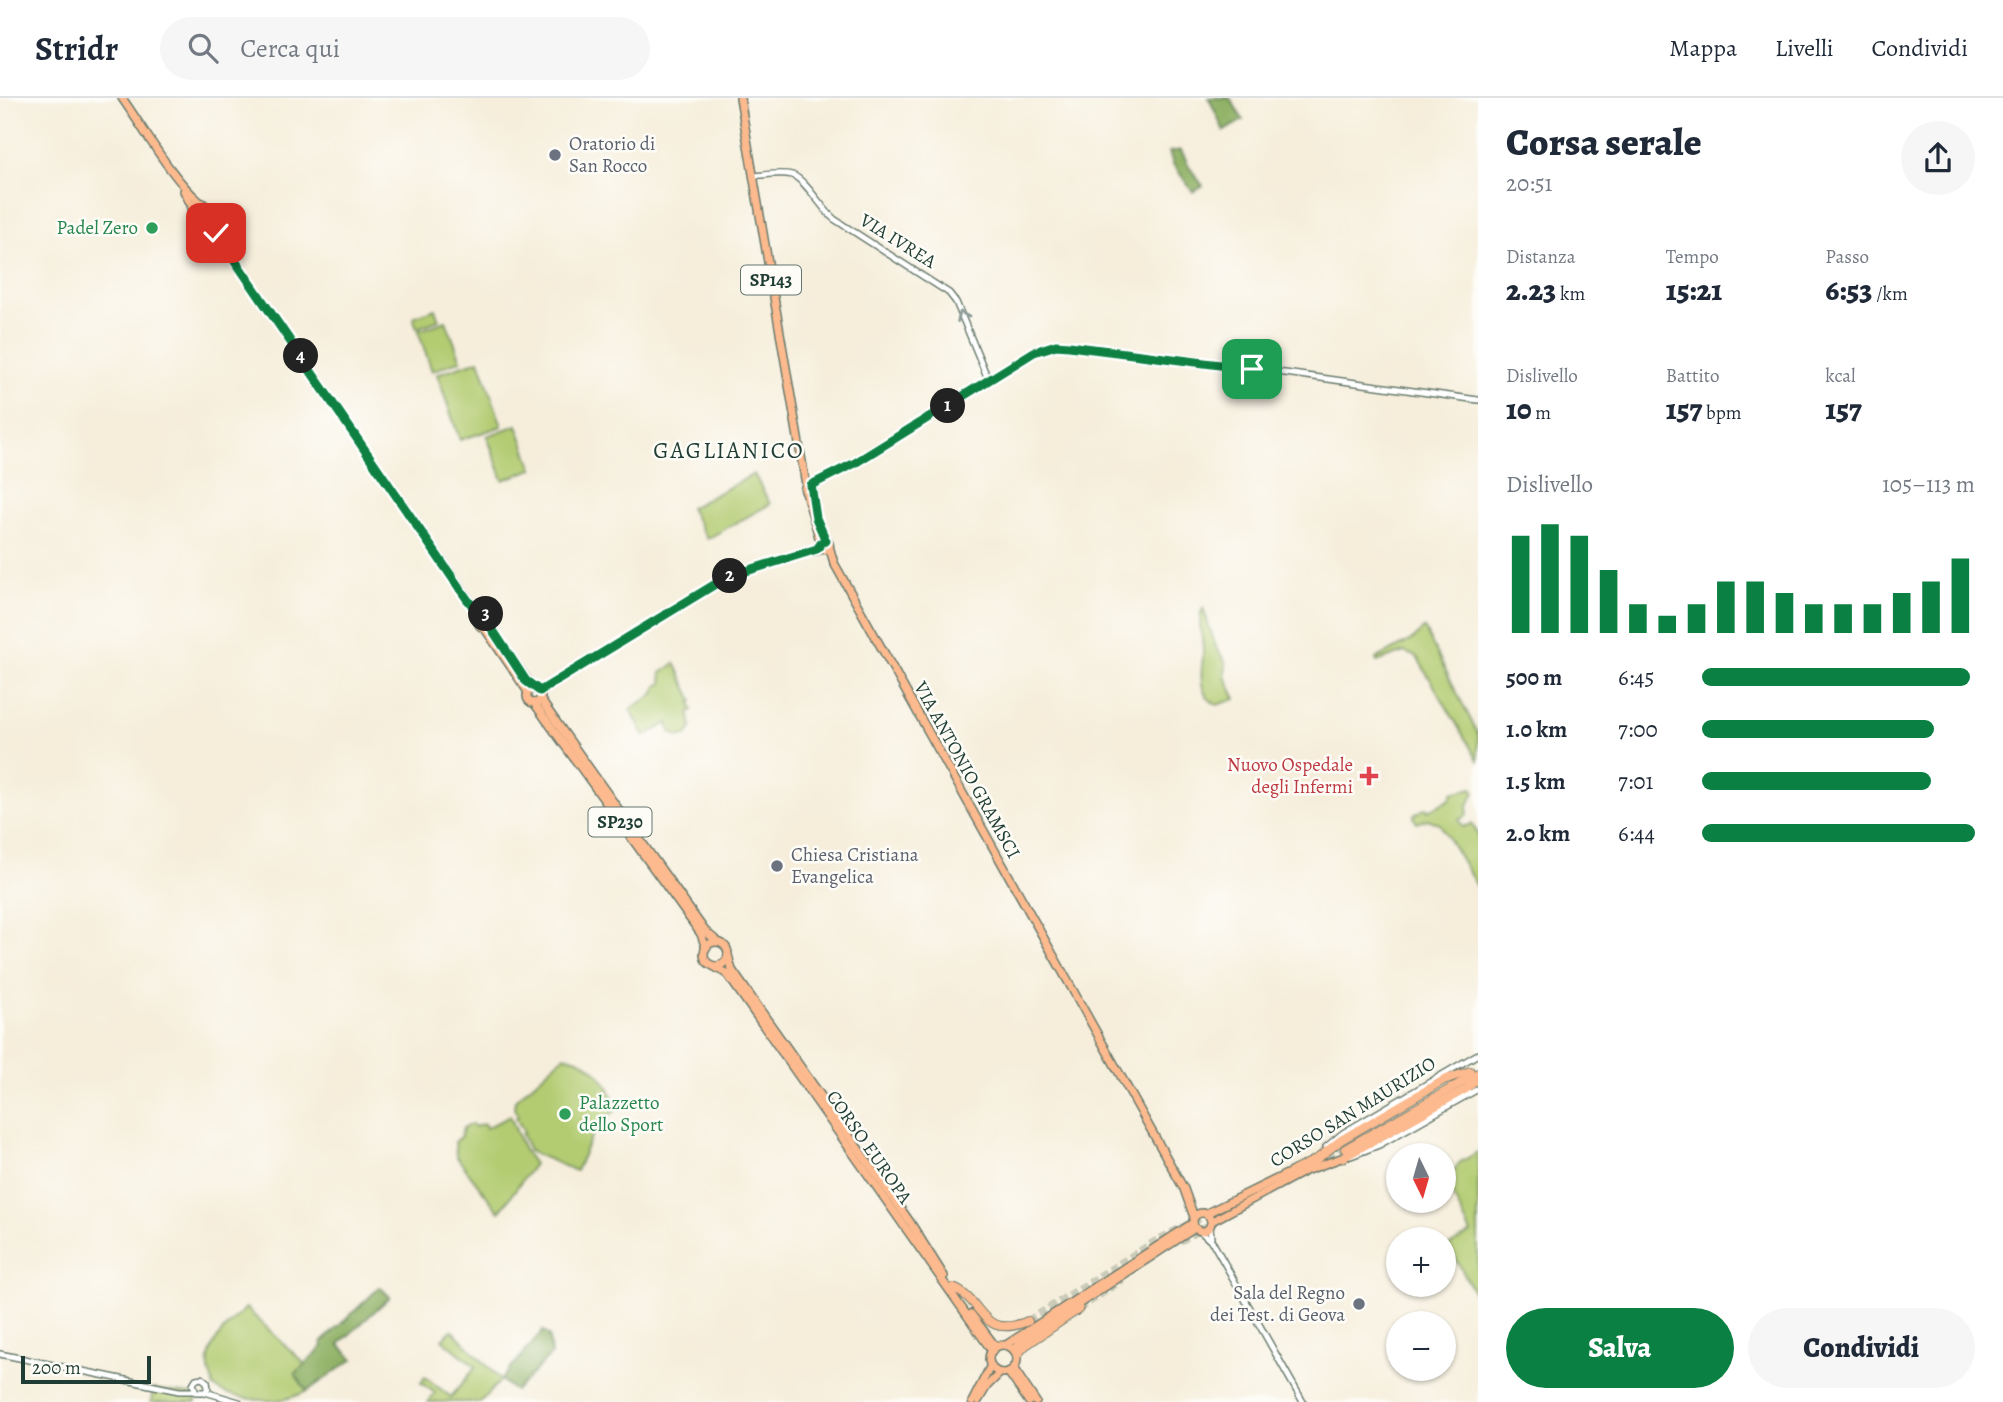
<!DOCTYPE html>
<html lang="it">
<head>
<meta charset="utf-8">
<style>
	body { margin:0; font-family:Alegreya,serif; background:#f6f6f7; color:#1f2937; height:100vh; display:flex; flex-direction:column; font-size:26px; white-space:nowrap }
	* { box-sizing:border-box; margin:0 }
	p { font-size:23px; color:#747a83 }
	.icon { flex:none; width:38px; height:38px; fill:none; stroke:currentColor; stroke-width:2; stroke-linecap:round; stroke-linejoin:round }
	.map { position:relative; flex:1; overflow:hidden }
	.side { display:flex; flex-direction:column; background:#fff; width:525px }
	.side>* { flex:none }
	.needle { width:46px; rotate:175deg }
	.fabs { position:absolute; left:1386px; top:1045px; display:grid; gap:14px }
	.fabs a { display:grid; place-items:center; width:70px; height:70px; border-radius:50%; background:#fff; box-shadow:0 2px 5px #0004; font-size:35px }
	.scale { position:absolute; left:21px; bottom:18px; width:130px; box-sizing:border-box; padding-left:7px; border:4px solid #1f3d34; border-top:0; font-size:19px; line-height:24px; white-space:nowrap; color:#1f3d34; -webkit-text-stroke:5px #fdfcf7; paint-order:stroke }
	.pin { position:absolute; display:grid; place-items:center; width:60px; height:60px; color:#fff; margin:-30px; border-radius:14px; box-shadow:0 4px 10px #0006 }
	.km { position:absolute; width:35px; height:35px; margin:-18px; border-radius:50%; background:#222; color:#fff; font-size:19px; line-height:35px; text-align:center }
	.round { display:grid; place-items:center; flex:none; width:74px; height:74px; border-radius:37px; background:#f6f6f7 }
	.headline { display:flex; align-items:center; justify-content:space-between; height:119px; padding:0 28px }
	h1 { font-size:38px; font-weight:800; line-height:52px }
	.metrics { display:grid; grid-template-columns:repeat(3,1fr); gap:10px; height:119px; padding:7px 28px }
	.metrics div { display:grid; align-content:center }
	.metrics b { font-size:30px; font-weight:800 }
	.metrics small { font-size:19px; font-weight:400 }
	.metrics p { font-size:19px }
	.chart { height:196px; padding:14px 28px }
	.chart p { display:flex; justify-content:space-between }
	.chart svg { width:100%; height:126px; margin-top:7px; stroke:#0b8043; stroke-width:6 }
	.button { display:flex; gap:14px; margin-top:auto; padding:14px 28px }
	.button a { flex:1; height:80px; border-radius:42px; background:#0b8043; color:#fff; font-size:28px; font-weight:800; line-height:80px; text-align:center }
	.button a+a { background:#f6f6f7; color:#1f2937 }
	ul { padding:0 28px; list-style:none; font-size:23px }
	li { display:grid; grid-template-columns:112px 84px 1fr; align-items:center; height:52px }
	li i { height:18px; border-radius:9px; background:#0b8043 }
	header { display:flex; align-items:center; gap:42px; box-sizing:border-box; height:98px; padding:0 35px; background:#fff; border-bottom:2px solid #e0e1e3 }
	header strong { font-size:33px }
	nav { display:flex; gap:38px; margin-inline-start:auto; font-size:24px }
	.search { width:490px; height:63px; background:#f6f6f7; display:flex; align-items:center; gap:18px; box-sizing:border-box; padding:0 24px; border-radius:38px; color:#747a83; font-size:26px }
	main { display:flex; flex:1; min-height:0 }
	.map>svg:first-child { display:block }
	.green { fill:#b3cc72; stroke:#698453; stroke-width:2 }
	.forest { fill:#8eb064; stroke:#56764c; stroke-width:2 }
	.lines { fill:none; stroke-linecap:round; stroke-linejoin:round }
	.highway-tunnel { stroke:#cbcbba; stroke-width:8; stroke-dasharray:8 4; stroke-linecap:butt }
	.minor-casing { stroke:#6a7b6e; stroke-width:8 }
	.major-casing { stroke:#6a7b6e; stroke-width:10 }
	.highway-casing { stroke:#6a7b6e; stroke-width:10 }
	.minor { stroke:#fff; stroke-width:5 }
	.major { stroke:#fcba8e; stroke-width:7 }
	.highway { stroke:#fcba8e; stroke-width:8 }
	.oneway { stroke:#8f9e9a }
	.route-casing { stroke:#fff; stroke-width:14 }
	.route { stroke:#0b8043; stroke-width:9 }
	.worship-dot { fill:#6b7280; stroke:#fdfcf7; stroke-width:2.5 }
	.leisure-dot { fill:#2e9e5b; stroke:#fdfcf7; stroke-width:2.5 }
	.health-dot { fill:#e0444e; stroke:#fdfcf7; stroke-width:2.5 }
	.labels { text-anchor:middle; dominant-baseline:central; stroke-width:5; stroke-linejoin:round; paint-order:stroke }
	.shield { fill:#fdfcf7; stroke:#62766e; stroke-width:2 }
	.shield-label { font-size:18px; font-weight:bold; fill:#1f3d34 }
	.worship-label { font-size:19px; fill:#5b616d; stroke:#fdfcf7; text-anchor:start }
	.leisure-label { font-size:19px; fill:#27864d; stroke:#fdfcf7; text-anchor:end }
	.street-label { font-size:19px; fill:#1f3d34; stroke:#fdfcf7 }
	.health-label { font-size:19px; fill:#be3a42; stroke:#fdfcf7; text-anchor:end }
	.quarter-label { font-size:23px; letter-spacing:2px; fill:#1f3d34; stroke:#fdfcf7 }
</style>
</head>
<body>
<header>
<strong>Stridr</strong>
<div class="search"><svg class="icon" aria-label="search" viewBox="0 0 24 24"><circle cx="10" cy="10" r="6"/><path d="M15 15l6 6"/></svg>Cerca qui</div>
<nav><a>Mappa</a><a>Livelli</a><a>Condividi</a></nav>
</header>
<main>
<div class="map">
<svg width="1478" height="1304" viewBox="0 0 1478 1304">
	<rect width="100%" height="100%" fill="#fdfcf7"/>
	<filter id="ink" filterUnits="userSpaceOnUse"><feTurbulence type="fractalNoise" baseFrequency=".0143" numOctaves="2"/><feDisplacementMap in="SourceGraphic" scale="14" xChannelSelector="R" yChannelSelector="G"/><feConvolveMatrix kernelMatrix="1 2 1 2 8 2 1 2 1" color-interpolation-filters="sRGB"/></filter>
	<filter id="wash" filterUnits="userSpaceOnUse"><feTurbulence type="fractalNoise" baseFrequency=".00686" numOctaves="4" result="noise"/><feDisplacementMap in="SourceGraphic" scale="28" xChannelSelector="R" yChannelSelector="G"/><feGaussianBlur stdDeviation="1.57" result="paint"/><feColorMatrix in="noise" values="0 0 0 0 0 0 0 0 0 0 0 0 0 0 0 0 0 1.4 0 .05"/><feComposite in="paint" operator="in"/></filter>
	<g filter="url(#wash)">
		<rect width="100%" height="100%" fill="#f6eedb"/>
		<g class="green">
			<path d="M 435,211 L 439,222 L 417,230 L 413,219 Z"/>
			<path d="M 446,223 L 461,262 L 432,273 L 418,233 Z"/>
			<path d="M 479,262 L 502,328 L 460,342 L 437,276 Z"/>
			<path d="M 517,327 L 533,371 L 503,382 L 487,338 Z"/>
			<path d="M 754,376 L 770,406 L 707,441 L 690,410 Z"/>
			<path d="M 1203,510 L 1216,549 L 1226,565 L 1225,578 L 1236,601 L 1217,607 C 1210,603 1205,598 1203,590 C 1199,578 1203,567 1203,555 C 1204,541 1196,523 1203,510 Z"/>
			<path d="M 1424,530 L 1478,636 L 1478,662 L 1417,559 L 1404,554 L 1377,564 L 1376,561 L 1415,540 Z"/>
			<path d="M 675,565 L 693,603 L 691,605 L 693,612 L 689,615 L 692,630 L 687,637 C 675,641 670,636 668,625 L 645,638 L 630,611 L 653,597 L 657,588 L 663,585 L 661,575 Z"/>
			<path d="M 1472,690 L 1475,694 L 1468,707 L 1467,717 L 1459,722 L 1463,729 L 1472,726 L 1478,736 L 1478,790 L 1440,726 L 1428,721 L 1417,725 L 1414,720 L 1414,717 L 1426,710 L 1428,713 L 1450,701 L 1452,695 Z"/>
			<path d="M 564,958 C 590,959 614,988 615,1013 L 607,1019 L 590,1041 L 576,1073 L 529,1053 L 522,1036 L 524,1034 L 516,1020 L 518,1018 L 514,1010 L 515,1002 Z"/>
			<path d="M 510,1018 L 524,1052 L 534,1066 L 499,1114 L 456,1058 L 455,1044 L 461,1038 L 463,1030 L 472,1026 L 474,1029 L 484,1026 L 486,1030 Z"/>
			<path d="M 1478,1054 L 1478,1202 L 1449,1148 L 1471,1135 L 1447,1085 L 1459,1065 Z"/>
			<path d="M 246,1210 L 305,1266 L 295,1276 L 307,1293 C 285,1304 269,1304 244,1300 C 235,1298 225,1296 217,1291 C 210,1287 215,1290 212,1282 C 199,1253 224,1230 246,1210 Z"/>
			<path d="M 452,1232 L 501,1282 L 480,1304 L 428,1304 L 435,1295 L 421,1285 L 425,1279 L 451,1299 L 476,1269 L 442,1241 Z"/>
			<path d="M 153,1291 C 168,1293 183,1295 197,1297 L 196,1304 L 151,1304 Z"/>
		</g>
		<g class="forest">
			<path d="M 1209,0 L 1230,0 L 1243,22 L 1224,33 Z"/>
			<path d="M 1181,52 L 1190,70 L 1203,88 L 1193,94 L 1173,66 L 1169,54 Z"/>
			<path d="M 380,1189 L 390,1199 L 339,1246 L 353,1261 L 307,1293 L 295,1276 L 323,1248 L 321,1245 Z"/>
			<path d="M 543,1233 L 549,1238 L 551,1257 L 515,1293 L 501,1282 Z"/>
		</g>
	</g>
	<g filter="url(#ink)">
		<g class="lines">
			<g class="highway-tunnel">
				<path d="M 1318,1066 L 1345,1051"/>
				<path d="M 1180,1143 L 1215,1124"/>
				<path d="M 1079,1211 L 1123,1181"/>
				<path d="M 1028,1223 L 1156,1143 L 1212,1114"/>
			</g>
			<defs>
				<g id="minor">
					<path d="M 753,78 C 765,77 781,74 792,77 C 805,81 822,111 834,121 L 949,195 L 956,204 L 988,281"/>
					<path d="M 811,387 L 870,356 L 1034,254 L 1056,248 L 1285,275 L 1478,302"/>
					<path d="M 814,455 L 824,452"/>
					<path d="M 540,593 L 727,479 C 748,470 808,459 820,447"/>
					<path d="M 1326,1049 L 1343,1035 L 1478,956"/>
					<path d="M 1351,1058 L 1379,1047 L 1478,991"/>
					<path d="M 1210,1129 L 1211,1140"/>
					<path d="M 1200,1133 L 1213,1145 L 1303,1304"/>
					<path d="M 0,1256 L 179,1293 L 195,1293"/>
					<path d="M 205,1294 L 208,1290 L 207,1284 L 202,1280 L 196,1281 L 193,1286 L 196,1294 L 205,1294 L 239,1304"/>
				</g>
				<g id="major">
					<path d="M 122,0 C 144,31 172,81 200,104"/>
					<path d="M 740,0 L 806,387"/>
					<path d="M 184,93 L 192,109"/>
					<circle cx="199" cy="111" r="7"/>
					<path d="M 203,116 L 361,347 L 480,517"/>
					<circle cx="809" cy="391" r="4.5"/>
					<path d="M 806,395 L 821,446"/>
					<circle cx="825" cy="447" r="4.5"/>
					<path d="M 829,448 L 834,465 L 848,490 L 1184,1091 L 1194,1119"/>
					<circle cx="485" cy="523" r="7"/>
					<path d="M 490,529 L 533,590"/>
					<path d="M 485,531 L 528,594"/>
					<circle cx="534" cy="598" r="7"/>
					<path d="M 540,601 L 705,833 L 718,844"/>
					<path d="M 534,605 L 701,836 L 706,850"/>
					<circle cx="716" cy="856" r="12"/>
					<path d="M 728,857 L 732,872 L 910,1124 L 944,1178"/>
					<path d="M 713,868 L 727,876 L 732,883 L 992,1253"/>
					<circle cx="1202" cy="1124" r="9"/>
					<path d="M 1207,1115 L 1295,1072"/>
					<path d="M 1212,1123 L 1305,1073 L 1344,1059"/>
					<path d="M 971,1216 L 996,1249"/>
					<path d="M 1006,1247 L 1193,1125"/>
					<circle cx="1003" cy="1261" r="14"/>
					<path d="M 1014,1252 L 1022,1243 L 1195,1130"/>
					<path d="M 1014,1271 L 1036,1304"/>
					<path d="M 1008,1274 L 1029,1304"/>
					<path d="M 978,1303 L 987,1288 L 1000,1275"/>
					<path d="M 972,1304 L 991,1267"/>
				</g>
				<g id="highway">
					<path d="M 1345,1051 L 1478,975"/>
					<path d="M 1344,1059 L 1466,991 L 1478,981"/>
					<path d="M 1295,1072 L 1317,1061 L 1341,1042 L 1444,982 L 1470,973"/>
					<path d="M 953,1190 C 985,1202 979,1243 1028,1223"/>
					<path d="M 1017,1257 L 1025,1248 L 1079,1211"/>
				</g>
			</defs>
			<use href="#minor" class="minor-casing"/>
			<use href="#major" class="major-casing"/>
			<use href="#highway" class="highway-casing"/>
			<use href="#minor" class="minor"/>
			<use href="#major" class="major"/>
			<use href="#highway" class="highway"/>
		</g>
		<defs><path id="oneway-chevron" d="M-2-3.5L2.5 0L-2 3.5" fill="none" stroke-width="1.6" stroke-linecap="round" stroke-linejoin="round" transform="scale(1.75)"/></defs>
		<use class="oneway" href="#oneway-chevron" transform="translate(962 218) rotate(-112)"/>
	</g>
	<g class="lines" filter="url(#ink)">
		<defs>
			<path id="route" d="M 216,135 L 467,501 L 480,517 L 485,516 L 491,520 L 490,528 L 526,583 L 540,593 L 727,479 L 817,451 L 822,444 L 826,443 L 816,420 L 811,387 L 855,365 L 1034,254 L 1056,247 L 1069,248 L 1252,271"/>
		</defs>
		<use href="#route" class="route-casing"/>
		<use href="#route" class="route"/>
	</g>
	<g class="worship-dot">
		<circle cx="555" cy="57" r="7"/>
		<circle cx="777" cy="768" r="7"/>
		<circle cx="1359" cy="1206" r="7"/>
	</g>
	<g class="leisure-dot">
		<circle cx="152" cy="130" r="7"/>
		<circle cx="565" cy="1016" r="7"/>
	</g>
	<path class="health-dot" d="M1365.5 667.5h7v7h7v7h-7v7h-7v-7h-7v-7h7z"/>
	<g class="labels">
		<g class="shield">
			<rect x="741" y="167.5" width="60" height="29" rx="5"/>
			<rect x="588.5" y="709.5" width="63" height="29" rx="5"/>
		</g>
		<g class="shield-label">
			<text x="771" y="182">SP143</text>
			<text x="620" y="724">SP230</text>
		</g>
		<g class="worship-label">
			<text x="569" y="46">Oratorio di<tspan x="569" dy="22">San Rocco</tspan></text>
			<text x="791" y="757">Chiesa Cristiana<tspan x="791" dy="22">Evangelica</tspan></text>
			<text x="1345" y="1195" text-anchor="end">Sala del Regno<tspan x="1345" dy="22">dei Test. di Geova</tspan></text>
		</g>
		<g class="leisure-label">
			<text x="138" y="130">Padel Zero</text>
			<text x="579" y="1005" text-anchor="start">Palazzetto<tspan x="579" dy="22">dello Sport</tspan></text>
		</g>
		<g class="street-label">
			<text transform="translate(898 143) rotate(32)">VIA IVREA</text>
			<text transform="translate(967 672) rotate(61)">VIA ANTONIO GRAMSCI</text>
			<text transform="translate(1353 1014) rotate(-32)">CORSO SAN MAURIZIO</text>
			<text transform="translate(869 1049) rotate(55)">CORSO EUROPA</text>
		</g>
		<g class="health-label">
			<text x="1353" y="667">Nuovo Ospedale<tspan x="1353" dy="22">degli Infermi</tspan></text>
		</g>
		<g class="quarter-label">
			<text x="729" y="352">GAGLIANICO</text>
		</g>
	</g>
</svg>
<div class="fabs">
<a><svg class="needle" viewBox="-14 -14 28 28"><path d="M0-13l5 13h-10z" fill="#e53935"/><path d="M0 13l5-13h-10z" fill="#747a83"/></svg></a>
<a>+</a>
<a>−</a>
</div>
<div class="scale">200 m</div>
<div class="pin" style="left:1252px;top:271px;background:#1e9e55"><svg class="icon" aria-label="arrive" viewBox="0 0 24 24"><path d="M6 21V4h12l-3 4 3 4H6"/></svg></div>
<div class="pin" style="left:216px;top:135px;background:#d93025"><svg class="icon" aria-label="check" viewBox="0 0 24 24"><path d="M5 12l5 5 9-10"/></svg></div>
<b class="km" style="left:948px;top:308px">1</b>
<b class="km" style="left:730px;top:478px">2</b>
<b class="km" style="left:486px;top:516px">3</b>
<b class="km" style="left:301px;top:258px">4</b>
</div>
<section class="side">
<div class="headline"><div><h1>Corsa serale</h1><p>20:51</p></div><a class="round"><svg class="icon" aria-label="share" viewBox="0 0 24 24"><path d="M12 15V3M7 8l5-5 5 5M5 13v7h14v-7"/></svg></a></div>
<div class="metrics">
<div><p>Distanza</p><b>2.23<small> km</small></b></div>
<div><p>Tempo</p><b>15:21</b></div>
<div><p>Passo</p><b>6:53<small> /km</small></b></div>
</div>
<div class="metrics">
<div><p>Dislivello</p><b>10<small> m</small></b></div>
<div><p>Battito</p><b>157<small> bpm</small></b></div>
<div><p>kcal</p><b>157</b></div>
</div>
<div class="chart"><p><span>Dislivello</span>105–113 m</p>
<svg viewBox="0 0 160 44" preserveAspectRatio="none"><path d="M5 44V10M15 44V6M25 44V10M35 44V22M45 44V34M55 44V38M65 44V34M75 44V26M85 44V26M95 44V30M105 44V34M115 44V34M125 44V34M135 44V30M145 44V26M155 44V18"/></svg>
</div>
<ul>
<li><b>500 m</b>6:45<i style="width:98%"></i></li>
<li><b>1.0 km</b>7:00<i style="width:85%"></i></li>
<li><b>1.5 km</b>7:01<i style="width:84%"></i></li>
<li><b>2.0 km</b>6:44<i style="width:100%"></i></li>
</ul>
<div class="button"><a>Salva</a><a>Condividi</a></div>
</section>
</main>
</body>
</html>
